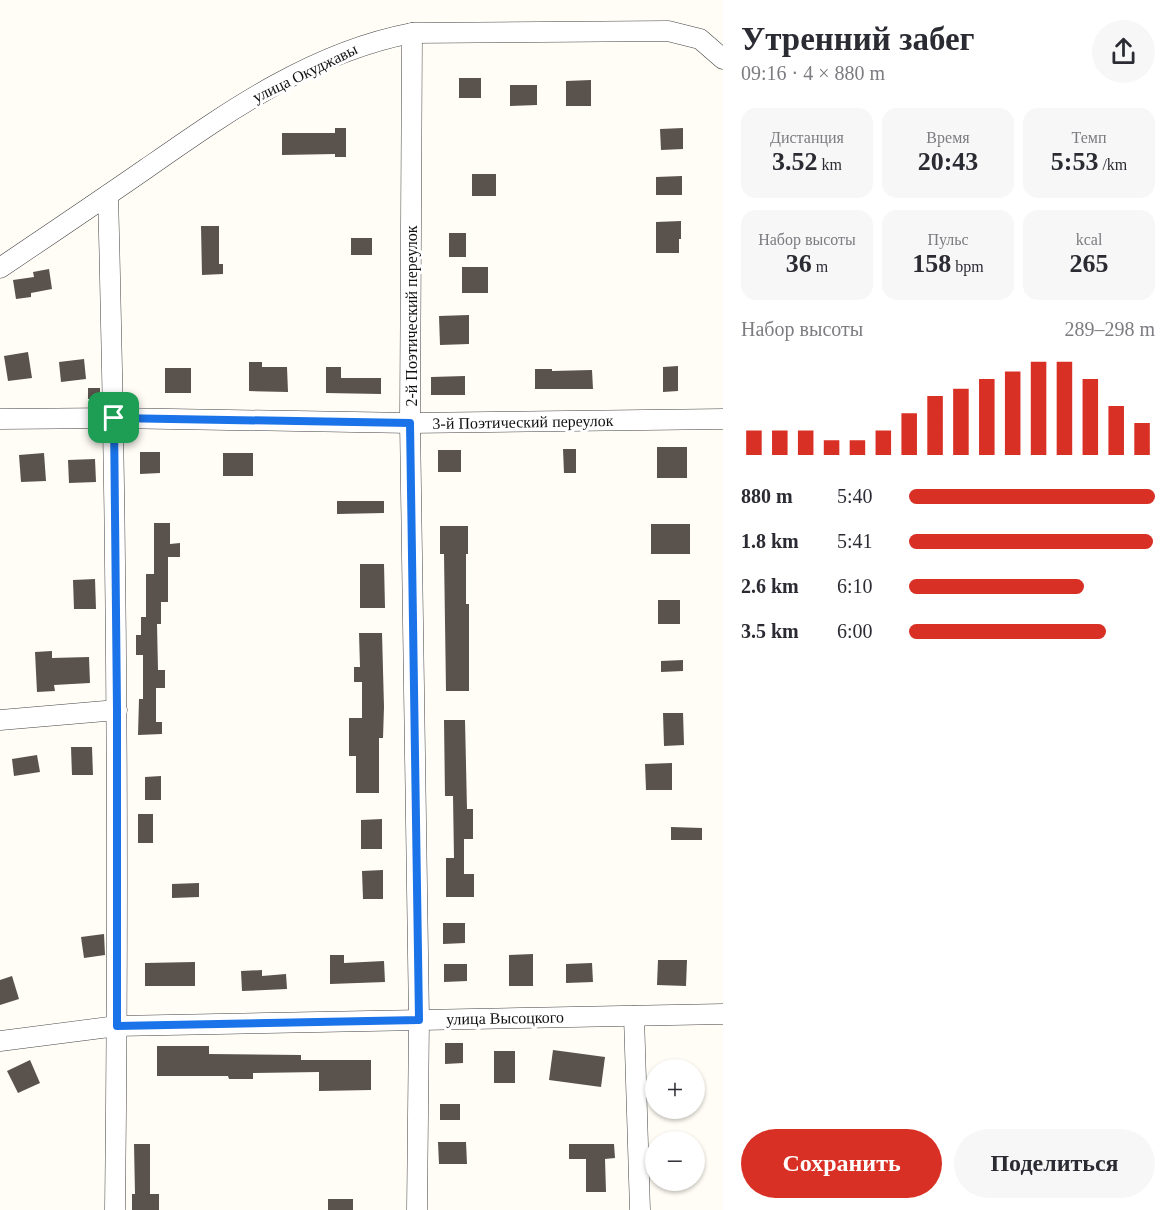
<!DOCTYPE html>
<html lang="ru">
<head>
<meta charset="utf-8">
<style>
	body { margin:0; font-family:Georgia,serif; background:#f7f7f7; color:#2b2b33; height:100vh; display:flex; flex-direction:column; font-size:22px; white-space:nowrap }
	* { box-sizing:border-box; margin:0 }
	p { font-size:20px; color:#7c7c81 }
	.icon { flex:none; width:33px; height:33px; fill:none; stroke:currentColor; stroke-width:2; stroke-linecap:round; stroke-linejoin:round }
	.map { position:relative; flex:1; overflow:hidden }
	.panel { display:flex; flex-direction:column; background:#fff; width:450px }
	.panel>* { flex:none }
	.fabs { position:absolute; left:645px; top:1059px; display:grid; gap:12px }
	.fabs a { display:grid; place-items:center; width:60px; height:60px; border-radius:50%; background:#fff; box-shadow:0 2px 4px #0004; font-size:30px }
	.pin { position:absolute; display:grid; place-items:center; width:51px; height:51px; color:#fff; margin:-26px; border-radius:12px; box-shadow:0 3px 9px #0006 }
	.round { display:grid; place-items:center; flex:none; width:63px; height:63px; border-radius:32px; background:#f7f7f7 }
	.headline { display:flex; align-items:center; justify-content:space-between; height:102px; padding:0 18px }
	h1 { font-size:33px; font-weight:800; line-height:45px }
	.figures { display:grid; grid-template-columns:repeat(3,1fr); gap:9px; height:102px; padding:6px 18px }
	.figures div { display:grid; align-content:center; border-radius:15px; background:#f7f7f7; text-align:center }
	.figures b { font-size:26px; font-weight:800 }
	.figures small { font-size:16px; font-weight:400 }
	.figures p { font-size:16px }
	.chart { height:168px; padding:12px 18px }
	.chart p { display:flex; justify-content:space-between }
	.chart svg { width:100%; height:108px; margin-top:6px; stroke:#d93025; stroke-width:6 }
	.action { display:flex; gap:12px; margin-top:auto; padding:12px 18px }
	.action a { flex:1; height:69px; border-radius:36px; background:#d93025; color:#fff; font-size:24px; font-weight:800; line-height:69px; text-align:center }
	.action a+a { background:#f7f7f7; color:#2b2b33 }
	ul { padding:0 18px; list-style:none; font-size:20px }
	li { display:grid; grid-template-columns:96px 72px 1fr; align-items:center; height:45px }
	li i { height:15px; border-radius:8px; background:#d93025 }
	main { display:flex; flex:1; min-height:0 }
	.map>svg:first-child { display:block }
	.building { fill:#5a524d }
	.lines { fill:none; stroke-linecap:round; stroke-linejoin:round }
	.minor-casing { stroke:#444; stroke-width:21 }
	.minor { stroke:#fff; stroke-width:20 }
	.route-casing { stroke:#fff; stroke-width:12 }
	.route { stroke:#1a73e8; stroke-width:8 }
	.labels { text-anchor:middle; dominant-baseline:central; stroke-width:6; stroke-linejoin:round; paint-order:stroke }
	.street-label { font-size:16px; fill:#111; stroke:#fff }
</style>
</head>
<body>
<main>
<div class="map">
<svg width="723" height="1210" viewBox="0 0 723 1210">
	<rect width="100%" height="100%" fill="#fffdf5"/>
	<g class="building">
		<rect x="459" y="78" width="22" height="20"/>
		<path d="M 591,80 L 591,106 L 566,106 L 566,81 Z"/>
		<path d="M 510,85 L 537,85 L 537,105 L 510,106 Z"/>
		<path d="M 335,128 L 346,128 L 346,157 L 335,157 L 335,154 L 282,155 L 282,133 L 335,133 Z"/>
		<path d="M 683,128 L 683,149 L 661,150 L 660,129 Z"/>
		<rect x="472" y="174" width="24" height="22"/>
		<path d="M 682,176 L 682,195 L 656,195 L 656,177 Z"/>
		<path d="M 681,221 L 681,239 L 679,239 L 679,253 L 656,253 L 656,222 Z"/>
		<path d="M 201,226 L 219,226 L 219,264 L 223,264 L 223,274 L 202,275 Z"/>
		<rect x="449" y="233" width="17" height="24"/>
		<rect x="351" y="238" width="21" height="17"/>
		<rect x="462" y="267" width="26" height="26"/>
		<path d="M 49,269 L 52,289 L 31,293 L 31,297 L 16,299 L 13,280 L 34,277 L 33,272 Z"/>
		<path d="M 469,315 L 469,344 L 440,345 L 439,316 Z"/>
		<path d="M 28,352 L 32,378 L 8,381 L 4,356 Z"/>
		<path d="M 84,359 L 86,379 L 61,382 L 59,362 Z"/>
		<path d="M 249,362 L 262,362 L 262,367 L 287,367 L 288,392 L 249,391 Z"/>
		<path d="M 678,366 L 678,391 L 663,392 L 663,367 Z"/>
		<path d="M 326,367 L 341,367 L 341,378 L 381,378 L 381,394 L 326,393 Z"/>
		<rect x="165" y="368" width="26" height="25"/>
		<path d="M 535,369 L 552,369 L 552,371 L 592,370 L 593,389 L 535,389 Z"/>
		<path d="M 465,376 L 465,395 L 431,395 L 431,377 Z"/>
		<rect x="88" y="388" width="12" height="11"/>
		<rect x="657" y="447" width="30" height="31"/>
		<path d="M 563,449 L 576,449 L 576,473 L 564,473 Z"/>
		<rect x="438" y="450" width="23" height="22"/>
		<path d="M 140,452 L 160,452 L 160,473 L 140,474 Z"/>
		<path d="M 44,453 L 46,481 L 21,482 L 19,455 Z"/>
		<rect x="223" y="453" width="30" height="23"/>
		<path d="M 95,459 L 96,482 L 69,483 L 68,460 Z"/>
		<path d="M 337,501 L 384,501 L 384,513 L 337,514 Z"/>
		<path d="M 154,523 L 170,523 L 170,544 L 180,543 L 180,557 L 168,557 L 168,602 L 161,602 L 161,624 L 157,624 L 158,670 L 165,670 L 165,688 L 156,688 L 156,722 L 162,722 L 162,734 L 138,735 L 139,699 L 143,699 L 143,655 L 136,655 L 136,635 L 141,635 L 141,617 L 146,617 L 146,574 L 154,574 Z"/>
		<rect x="651" y="524" width="39" height="30"/>
		<path d="M 440,526 L 468,526 L 468,554 L 466,554 L 466,604 L 469,604 L 469,691 L 446,691 L 444,554 L 440,554 Z"/>
		<path d="M 360,564 L 384,564 L 385,608 L 360,608 Z"/>
		<path d="M 95,579 L 96,609 L 74,609 L 73,580 Z"/>
		<rect x="658" y="600" width="22" height="24"/>
		<path d="M 359,633 L 382,633 L 384,707 L 383,738 L 379,738 L 379,793 L 356,793 L 356,756 L 349,756 L 349,718 L 362,718 L 362,682 L 354,682 L 354,667 L 360,667 Z"/>
		<path d="M 52,651 L 52,658 L 89,657 L 90,683 L 54,685 L 55,691 L 37,692 L 35,652 Z"/>
		<path d="M 683,660 L 683,671 L 661,672 L 661,661 Z"/>
		<path d="M 663,713 L 683,713 L 684,745 L 664,746 Z"/>
		<path d="M 444,720 L 465,720 L 467,809 L 473,809 L 473,839 L 464,839 L 464,874 L 474,874 L 474,897 L 446,897 L 446,858 L 454,858 L 453,796 L 445,796 Z"/>
		<path d="M 71,747 L 92,747 L 93,775 L 72,775 Z"/>
		<path d="M 37,755 L 40,772 L 14,776 L 12,759 Z"/>
		<path d="M 672,763 L 672,790 L 646,790 L 645,764 Z"/>
		<path d="M 161,776 L 161,800 L 145,800 L 145,777 Z"/>
		<rect x="138" y="814" width="15" height="29"/>
		<path d="M 382,819 L 382,849 L 361,849 L 361,820 Z"/>
		<path d="M 671,827 L 702,828 L 702,840 L 671,840 Z"/>
		<path d="M 383,870 L 383,899 L 363,899 L 362,871 Z"/>
		<path d="M 199,883 L 199,897 L 172,898 L 172,884 Z"/>
		<path d="M 443,923 L 465,923 L 465,943 L 443,944 Z"/>
		<path d="M 104,934 L 105,955 L 84,958 L 81,937 Z"/>
		<path d="M 533,954 L 533,986 L 509,986 L 509,955 Z"/>
		<path d="M 330,955 L 344,955 L 344,963 L 384,961 L 385,982 L 330,984 Z"/>
		<path d="M 658,960 L 687,960 L 686,986 L 657,985 Z"/>
		<path d="M 195,962 L 195,986 L 145,986 L 145,963 Z"/>
		<path d="M 592,963 L 593,982 L 566,983 L 566,964 Z"/>
		<path d="M 444,964 L 467,964 L 467,981 L 444,982 Z"/>
		<path d="M 262,970 L 262,976 L 286,974 L 287,989 L 242,991 L 241,971 Z"/>
		<path d="M 12,976 L 19,999 L 0,1005 L 0,980 Z"/>
		<path d="M 445,1043 L 463,1043 L 463,1063 L 445,1064 Z"/>
		<path d="M 157,1046 L 209,1046 L 209,1054 L 301,1055 L 301,1060 L 371,1060 L 371,1090 L 319,1091 L 319,1072 L 253,1073 L 253,1079 L 229,1079 L 228,1076 L 157,1076 Z"/>
		<path d="M 553,1050 L 605,1057 L 601,1087 L 549,1080 Z"/>
		<rect x="494" y="1051" width="21" height="32"/>
		<path d="M 30,1060 L 40,1083 L 18,1093 L 7,1071 Z"/>
		<rect x="440" y="1104" width="20" height="16"/>
		<path d="M 438,1142 L 466,1142 L 467,1164 L 439,1164 Z"/>
		<path d="M 134,1144 L 150,1144 L 150,1194 L 159,1194 L 159,1210 L 132,1210 L 132,1194 L 135,1194 Z"/>
		<path d="M 569,1144 L 614,1144 L 615,1158 L 605,1159 L 606,1192 L 586,1192 L 586,1159 L 569,1159 Z"/>
		<rect x="328" y="1199" width="25" height="11"/>
	</g>
	<g class="lines">
		<defs>
			<g id="minor">
				<path d="M 412,33 L 410,423 L 419,1020 L 417,1210"/>
				<path d="M 108,195 C 117,533 119,871 115,1210"/>
				<path d="M 0,268 C 49,235 98,202 147,168 C 229,111 312,52 412,33 L 668,31 L 700,39 L 723,59"/>
				<path d="M 0,419 L 114,418 L 410,423 L 723,419"/>
				<path d="M 0,720 L 117,710"/>
				<path d="M 634,1016 L 640,1210"/>
				<path d="M 0,1041 L 117,1026 L 723,1014"/>
			</g>
		</defs>
		<use href="#minor" class="minor-casing"/>
		<use href="#minor" class="minor"/>
	</g>
	<g class="lines">
		<defs>
			<path id="route" d="M 114,418 L 410,423 L 419,1020 L 117,1026 L 117,710 Z"/>
		</defs>
		<use href="#route" class="route-casing"/>
		<use href="#route" class="route"/>
	</g>
	<g class="labels">
		<g class="street-label">
			<text transform="translate(305 73) rotate(-26)">улица Окуджавы</text>
			<text transform="translate(411 316) rotate(-90)">2-й Поэтический переулок</text>
			<text transform="translate(523 422) rotate(-1)">3-й Поэтический переулок</text>
			<text transform="translate(505 1018) rotate(-1)">улица Высоцкого</text>
		</g>
	</g>
</svg>
<div class="fabs">
<a>+</a>
<a>−</a>
</div>
<div class="pin" style="left:114px;top:418px;background:#1e9e55"><svg class="icon" aria-label="arrive" viewBox="0 0 24 24"><path d="M6 21V4h12l-3 4 3 4H6"/></svg></div>
</div>
<section class="panel">
<div class="headline"><div><h1>Утренний забег</h1><p>09:16 · 4 × 880 m</p></div><a class="round"><svg class="icon" aria-label="share" viewBox="0 0 24 24"><path d="M12 15V3M7 8l5-5 5 5M5 13v7h14v-7"/></svg></a></div>
<div class="figures">
<div><p>Дистанция</p><b>3.52<small> km</small></b></div>
<div><p>Время</p><b>20:43</b></div>
<div><p>Темп</p><b>5:53<small> /km</small></b></div>
</div>
<div class="figures">
<div><p>Набор высоты</p><b>36<small> m</small></b></div>
<div><p>Пульс</p><b>158<small> bpm</small></b></div>
<div><p>kcal</p><b>265</b></div>
</div>
<div class="chart"><p><span>Набор высоты</span>289–298 m</p>
<svg viewBox="0 0 160 44" preserveAspectRatio="none"><path d="M5 44V34M15 44V34M25 44V34M35 44V38M45 44V38M55 44V34M65 44V27M75 44V20M85 44V17M95 44V13M105 44V10M115 44V6M125 44V6M135 44V13M145 44V24M155 44V31"/></svg>
</div>
<ul>
<li><b>880 m</b>5:40<i style="width:100%"></i></li>
<li><b>1.8 km</b>5:41<i style="width:99%"></i></li>
<li><b>2.6 km</b>6:10<i style="width:71%"></i></li>
<li><b>3.5 km</b>6:00<i style="width:80%"></i></li>
</ul>
<div class="action"><a>Сохранить</a><a>Поделиться</a></div>
</section>
</main>
</body>
</html>
